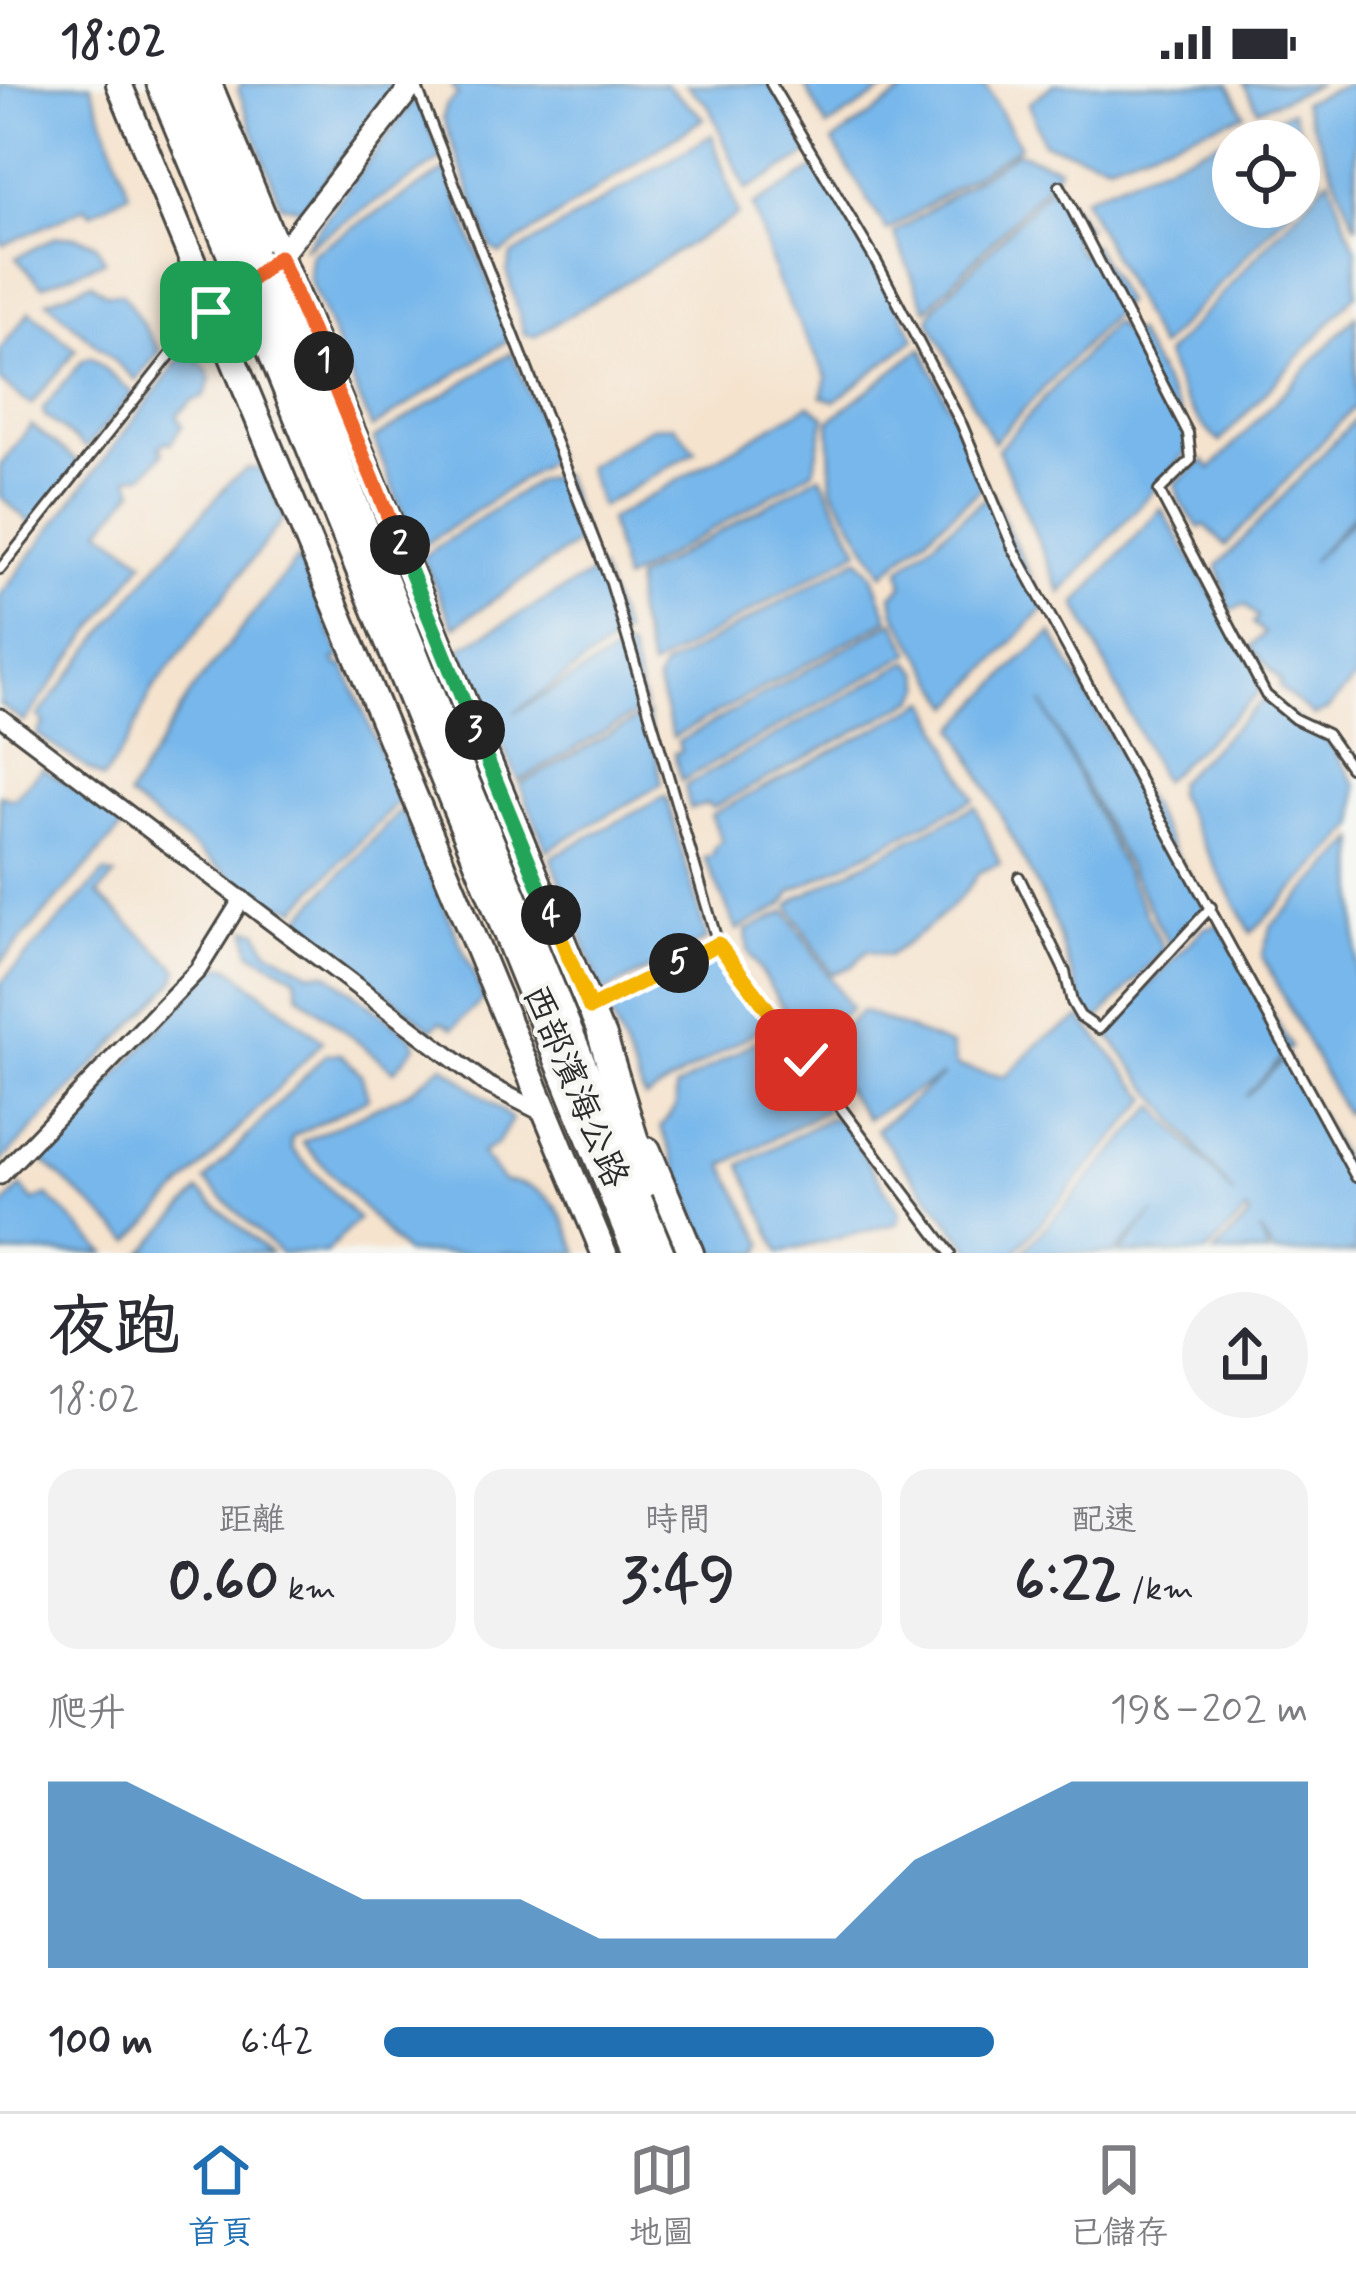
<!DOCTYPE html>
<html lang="zh-TW">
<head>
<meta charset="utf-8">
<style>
	body { margin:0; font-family:Mynerve,"LXGW WenKai TC",sans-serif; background:#f2f2f3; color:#2b2b33; height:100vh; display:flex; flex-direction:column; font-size:45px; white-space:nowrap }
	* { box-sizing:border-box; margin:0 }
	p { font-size:39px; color:#7c7c81 }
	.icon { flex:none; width:66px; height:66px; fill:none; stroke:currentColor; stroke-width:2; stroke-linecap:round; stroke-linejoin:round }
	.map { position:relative; height:1169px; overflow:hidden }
	.side { display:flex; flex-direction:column; background:#fff; flex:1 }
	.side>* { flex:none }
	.buttons { position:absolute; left:1212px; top:36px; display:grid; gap:24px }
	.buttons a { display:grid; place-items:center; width:108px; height:108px; border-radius:50%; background:#fff; box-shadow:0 12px 48px #0002; font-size:60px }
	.pin { position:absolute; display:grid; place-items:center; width:102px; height:102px; color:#fff; margin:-51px; border-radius:24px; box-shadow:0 6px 18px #0006 }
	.km { position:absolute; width:60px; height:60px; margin:-30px; border-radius:50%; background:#222; color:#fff; font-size:33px; line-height:60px; text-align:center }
	.round { display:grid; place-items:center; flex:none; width:126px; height:126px; border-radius:63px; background:#f2f2f3 }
	.headline { display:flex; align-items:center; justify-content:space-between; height:204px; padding:0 48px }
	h1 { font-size:66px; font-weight:800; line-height:90px }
	.figures { display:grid; grid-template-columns:repeat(3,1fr); gap:18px; height:204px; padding:12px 48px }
	.figures div { display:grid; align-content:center; border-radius:30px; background:#f2f2f3; text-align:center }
	.figures b { font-size:60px; font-weight:800 }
	.figures small { font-size:33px; font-weight:400 }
	.figures p { font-size:33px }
	.chart { height:336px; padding:24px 48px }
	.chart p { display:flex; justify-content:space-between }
	.chart svg { width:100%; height:216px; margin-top:12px; fill:#1f6fb2; opacity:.7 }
	ul { padding:0 48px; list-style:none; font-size:39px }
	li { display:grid; grid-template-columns:192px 144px 1fr; align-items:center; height:90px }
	li i { height:30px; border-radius:15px; background:#1f6fb2 }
	.status { display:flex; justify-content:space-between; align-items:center; height:84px; padding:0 60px; background:#fff; direction:ltr }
	.status svg { height:33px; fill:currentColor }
	.tab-bar { display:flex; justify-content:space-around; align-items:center; height:168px; border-top:3px solid #e1e1e2; background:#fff; font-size:33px; color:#7c7c81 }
	.tab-bar a { display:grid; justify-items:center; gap:6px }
	.tab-bar .current { color:#1f6fb2 }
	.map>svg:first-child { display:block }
	.water { fill:#77b7eb; stroke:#51718b; stroke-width:3 }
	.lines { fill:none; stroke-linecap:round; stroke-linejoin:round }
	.lane-casing { stroke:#494743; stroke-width:14 }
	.street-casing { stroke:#494743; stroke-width:21 }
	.secondary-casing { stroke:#494743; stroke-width:27 }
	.primary-casing { stroke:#494743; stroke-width:30 }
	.highway-casing { stroke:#494743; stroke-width:33 }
	.lane { stroke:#fff; stroke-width:8 }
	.street { stroke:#fff; stroke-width:15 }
	.secondary { stroke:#fff; stroke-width:21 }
	.primary { stroke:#fff; stroke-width:24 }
	.highway { stroke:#fff; stroke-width:27 }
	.highway-bridge-casing { stroke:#494743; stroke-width:33; stroke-linecap:butt }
	.highway-bridge { stroke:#fff; stroke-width:27 }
	.split-1-casing { stroke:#fff; stroke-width:24 }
	.split-2-casing { stroke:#fff; stroke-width:24 }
	.split-3-casing { stroke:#fff; stroke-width:24 }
	.split-4-casing { stroke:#fff; stroke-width:24 }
	.split-5-casing { stroke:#fff; stroke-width:24 }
	.split-6-casing { stroke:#fff; stroke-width:24 }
	.split-1 { stroke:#f0652b; stroke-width:15 }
	.split-2 { stroke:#f0652b; stroke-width:15 }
	.split-3 { stroke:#22a559; stroke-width:15 }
	.split-4 { stroke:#22a559; stroke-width:15 }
	.split-5 { stroke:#f5b400; stroke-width:15 }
	.split-6 { stroke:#f5b400; stroke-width:15 }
	.labels { text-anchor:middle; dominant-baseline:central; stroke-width:9; stroke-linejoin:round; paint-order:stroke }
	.street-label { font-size:36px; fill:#2b2b2b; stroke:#f6f6f2 }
</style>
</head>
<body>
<div class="status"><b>18:02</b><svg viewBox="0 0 49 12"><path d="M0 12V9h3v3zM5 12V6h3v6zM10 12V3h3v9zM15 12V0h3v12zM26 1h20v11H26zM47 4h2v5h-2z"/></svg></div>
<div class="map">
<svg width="1356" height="1169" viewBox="0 0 1356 1169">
	<rect width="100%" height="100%" fill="#f6f6f2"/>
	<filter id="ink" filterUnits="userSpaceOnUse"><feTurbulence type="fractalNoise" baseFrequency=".00833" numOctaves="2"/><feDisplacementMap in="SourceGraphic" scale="24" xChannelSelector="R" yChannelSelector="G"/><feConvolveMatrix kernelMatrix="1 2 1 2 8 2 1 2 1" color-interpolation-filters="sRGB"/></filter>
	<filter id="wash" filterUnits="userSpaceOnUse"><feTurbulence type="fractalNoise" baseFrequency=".004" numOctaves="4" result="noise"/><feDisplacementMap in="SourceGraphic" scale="48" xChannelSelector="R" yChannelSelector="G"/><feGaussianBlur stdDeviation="2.7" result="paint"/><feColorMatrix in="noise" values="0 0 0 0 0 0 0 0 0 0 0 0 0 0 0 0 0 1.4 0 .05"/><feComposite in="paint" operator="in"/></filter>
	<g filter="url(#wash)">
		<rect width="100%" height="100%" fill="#f5e3ce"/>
		<g class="water">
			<path d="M 0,0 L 91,0 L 129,109 L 91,129 L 86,123 L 4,161 L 0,156 Z"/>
			<path d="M 240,0 L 400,0 L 302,125 L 281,121 L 238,5 Z"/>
			<path d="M 455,0 L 665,0 L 704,34 L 500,170 L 491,163 L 443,34 L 446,22 L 458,10 L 452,4 Z"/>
			<path d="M 772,0 L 810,69 L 746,106 L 708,21 L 686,1 Z"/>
			<path d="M 804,0 L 894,0 L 827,43 Z"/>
			<path d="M 915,0 L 984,0 L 1020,62 L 887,147 L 833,58 Z"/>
			<path d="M 1054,0 L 1229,0 L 1244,30 L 1109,79 L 1043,59 L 1029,19 Z"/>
			<path d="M 1244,0 L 1319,0 L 1258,25 Z"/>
			<path d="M 1348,0 L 1356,0 L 1356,143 L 1303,18 Z"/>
			<path d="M 417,12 L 442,75 L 303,165 Z"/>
			<path d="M 1292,27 L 1320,94 L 1299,116 L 1299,57 L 1233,57 L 1233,123 L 1292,123 L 1159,264 L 1083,114 Z"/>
			<path d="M 712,51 L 738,131 L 535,252 L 525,251 L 507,188 L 511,172 Z"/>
			<path d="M 1017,68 L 1059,83 L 1054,93 L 926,226 L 894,149 Z"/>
			<path d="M 822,80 L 915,255 L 835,317 L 822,312 L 827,293 L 777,197 L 753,122 Z"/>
			<path d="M 446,86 L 510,255 L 372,344 L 309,194 L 311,170 Z"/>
			<path d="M 1329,94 L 1356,167 L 1356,210 L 1220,358 C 1193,335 1176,305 1165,271 Z"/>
			<path d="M 1055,98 L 1088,144 L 1073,159 L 1082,171 L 1093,161 L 1125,218 L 993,358 L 929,236 L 934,224 Z"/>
			<path d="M 76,152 L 96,160 L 105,177 L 42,202 L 16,174 L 56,153 Z"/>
			<path d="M 91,199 L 105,209 L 123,210 L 160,267 L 136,296 L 47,217 Z"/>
			<path d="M 30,227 L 76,266 L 31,321 L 0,297 L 0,266 Z"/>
			<path d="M 1356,232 L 1356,321 L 1226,462 L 1205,441 L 1199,444 L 1180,417 L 1175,399 L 1204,377 L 1211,385 Z"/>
			<path d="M 1114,238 L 1125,250 L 1135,247 L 1192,350 L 1189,366 L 1061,509 L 998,365 Z"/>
			<path d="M 922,264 L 985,401 L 883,490 L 832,404 L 829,337 Z"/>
			<path d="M 187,266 L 207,285 L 211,296 L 204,313 L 192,317 L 177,331 L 182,342 L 170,359 L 166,357 L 160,363 L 163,369 L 145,390 L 129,393 L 134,406 L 101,445 L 144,477 L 24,638 L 0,621 L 0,512 Z"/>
			<path d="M 512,268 L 554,374 L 417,466 L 374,355 Z"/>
			<path d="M 91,274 L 133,309 L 86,364 L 45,332 L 43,325 L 83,276 Z"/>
			<path d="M 809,321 L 825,332 L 814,386 L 624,497 L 609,436 Z"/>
			<path d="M 1356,334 L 1356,428 L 1311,478 L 1356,433 L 1356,594 L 1327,626 L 1314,632 L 1280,604 L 1280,596 L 1251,563 L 1265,549 L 1253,539 L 1258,534 L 1245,521 L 1230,526 L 1218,482 Z"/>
			<path d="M 31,341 L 82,381 L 34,442 L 0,412 L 0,382 Z"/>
			<path d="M 674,341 L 696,367 L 600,423 L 587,383 L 651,343 Z"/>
			<path d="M 247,385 L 265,385 L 284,434 L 152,606 L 129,656 L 103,695 L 37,650 L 44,639 L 38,632 L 152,487 L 232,396 Z"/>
			<path d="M 562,391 L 585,453 L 454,543 L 422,473 L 538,396 Z"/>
			<path d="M 820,391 L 859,466 L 651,584 L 635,524 L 636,495 Z"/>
			<path d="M 991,409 L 1045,523 L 953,622 L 895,529 L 892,511 L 903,502 L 900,485 Z"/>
			<path d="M 1161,424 L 1261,592 L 1258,610 L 1162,697 L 1076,520 Z"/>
			<path d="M 298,474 L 341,573 L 334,576 L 338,582 L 344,581 L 400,716 L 296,825 L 286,821 L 278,829 L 128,713 L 191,608 Z"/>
			<path d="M 859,474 L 872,490 L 889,535 L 673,653 L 657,597 L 663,584 Z"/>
			<path d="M 600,485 L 624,550 L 514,629 L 625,563 L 630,566 L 645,624 L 519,697 L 459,565 Z"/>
			<path d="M 894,537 L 911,569 L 681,697 L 674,669 L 681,668 L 678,658 Z"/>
			<path d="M 1052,549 L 1207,825 L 1170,863 L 1042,618 L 1164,866 L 1095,939 L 1083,922 L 1051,829 L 956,644 L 1021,575 Z"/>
			<path d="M 909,577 L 920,588 L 924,603 L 916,615 L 712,724 L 708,720 L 690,725 L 685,702 Z"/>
			<path d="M 1264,615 L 1325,652 L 1356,701 L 1356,742 L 1251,849 L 1176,710 L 1177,698 Z"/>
			<path d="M 928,617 L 974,715 L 791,808 L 783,821 L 737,846 L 705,774 L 714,770 L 714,764 L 722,757 L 711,731 Z"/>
			<path d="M 647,629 L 662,700 L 547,766 L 520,701 Z"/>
			<path d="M 42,684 L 127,738 L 0,879 L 0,711 L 14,715 Z"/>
			<path d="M 666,712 L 707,855 L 603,909 L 551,773 Z"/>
			<path d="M 975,722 L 1000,780 L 979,788 C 962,820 918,852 888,872 L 867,867 L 852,882 L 832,890 L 789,823 L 796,815 Z"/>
			<path d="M 402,725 L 484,915 L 453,944 L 441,937 L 432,945 L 296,838 Z"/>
			<path d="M 1356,756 L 1356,1019 L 1345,1030 L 1262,872 L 1271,842 Z"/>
			<path d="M 104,789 L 115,792 L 98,810 L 178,885 L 174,898 L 0,1079 L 0,900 Z"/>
			<path d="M 786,827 L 851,925 L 805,959 L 748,867 L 746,847 Z"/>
			<path d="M 1220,840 L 1291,963 L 1245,1013 L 1287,973 L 1356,1099 L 1356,1169 L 1274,1169 L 1259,1146 L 1269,1169 L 1214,1169 L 1250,1132 L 1247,1127 L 1206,1169 L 1119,1169 L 1155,1128 L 1114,1169 L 1022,1169 L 1155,1022 L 1234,1111 L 1105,947 L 1204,844 Z"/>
			<path d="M 247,845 L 258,847 L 268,866 L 309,888 L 327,889 L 411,952 L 416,961 L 394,987 L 298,910 L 296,893 L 250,868 Z"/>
			<path d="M 724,867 L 769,931 L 761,936 L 763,943 L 645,1014 L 608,924 Z"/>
			<path d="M 228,882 L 323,957 L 131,1157 L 41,1075 L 215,883 Z"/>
			<path d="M 862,927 L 952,962 L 956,982 L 1005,993 L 1044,955 L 1081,934 L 1149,1015 L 1014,1169 L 974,1169 L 876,1046 L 943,991 L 867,1035 L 818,967 Z"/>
			<path d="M 778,944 L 826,1015 L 826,1026 L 724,1081 L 764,1160 L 760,1169 L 711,1169 L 661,1043 L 676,1022 L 676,1004 Z"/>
			<path d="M 326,970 L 341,970 L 361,990 L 368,1014 L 292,1053 L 292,1065 L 358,1135 L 326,1169 L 280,1169 L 205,1097 Z"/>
			<path d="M 443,981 L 512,1035 L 497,1060 L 481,1069 L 503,1097 C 552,1101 562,1128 579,1169 L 405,1169 L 302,1058 L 409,1008 Z"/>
			<path d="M 829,1034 L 842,1036 L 900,1129 L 898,1139 L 780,1169 L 741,1081 Z"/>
			<path d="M 21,1103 L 34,1117 L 47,1111 L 106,1169 L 0,1169 L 0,1126 Z"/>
			<path d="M 199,1107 L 270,1169 L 142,1169 Z"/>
		</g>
	</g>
	<g filter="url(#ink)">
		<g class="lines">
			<defs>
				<g id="lane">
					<path d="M 771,0 L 877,179 L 962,341 L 1013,464 L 1356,1093"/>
					<path d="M 417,4 L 611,499 L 718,860 L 950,1169"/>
					<path d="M 1060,102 L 1188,349 L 1191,376 L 1159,407 L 1266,611 L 1295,635 L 1327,650 L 1350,683 L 1356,672"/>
					<path d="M 0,485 L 172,269 L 208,231"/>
					<path d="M 1019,793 L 1065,888 L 1072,918 L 1080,932 L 1099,945 L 1211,823"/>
					<path d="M 596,921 L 718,860"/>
				</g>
				<g id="street">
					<path d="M 0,633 L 486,1000 L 545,1030"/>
					<path d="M 0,1092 L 198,886 L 242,815"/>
				</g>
				<path id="secondary" d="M 211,228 L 279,173 L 413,0"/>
				<g id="primary">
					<path d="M 119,0 L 604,1169"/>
					<path d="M 209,0 L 608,967"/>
					<path d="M 648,1066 L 691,1169"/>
				</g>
				<g id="highway">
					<path d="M 161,0 L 236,182"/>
					<path d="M 183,0 L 253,172"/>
					<path d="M 272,213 L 444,646 L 660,1169"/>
					<path d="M 253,221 L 637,1169"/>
					<path d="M 602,951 L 647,1098"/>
				</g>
			</defs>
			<use href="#lane" class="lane-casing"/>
			<use href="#street" class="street-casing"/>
			<use href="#secondary" class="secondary-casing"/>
			<use href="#primary" class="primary-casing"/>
			<use href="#highway" class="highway-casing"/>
			<use href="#lane" class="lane"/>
			<use href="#street" class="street"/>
			<use href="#secondary" class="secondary"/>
			<use href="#primary" class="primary"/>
			<use href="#highway" class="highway"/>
			<defs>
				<g id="highway-bridge">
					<path d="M 253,172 L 272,213"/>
					<path d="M 236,182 L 253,221"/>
				</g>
			</defs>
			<use href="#highway-bridge" class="highway-bridge-casing"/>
			<use href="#highway-bridge" class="highway-bridge"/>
		</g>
	</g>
	<g class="lines" filter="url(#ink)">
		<defs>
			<path id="split-1" d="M 211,228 L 279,173 L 324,277"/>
			<path id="split-2" d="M 324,277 L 400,461"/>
			<path id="split-3" d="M 400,461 L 475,646"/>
			<path id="split-4" d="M 475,646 L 551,831"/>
			<path id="split-5" d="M 551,831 L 590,924 L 679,879"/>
			<path id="split-6" d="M 679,879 L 718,860 L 806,976"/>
		</defs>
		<use href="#split-1" class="split-1-casing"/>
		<use href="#split-2" class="split-2-casing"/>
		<use href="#split-3" class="split-3-casing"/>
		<use href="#split-4" class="split-4-casing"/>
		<use href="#split-5" class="split-5-casing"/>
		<use href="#split-6" class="split-6-casing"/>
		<use href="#split-1" class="split-1"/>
		<use href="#split-2" class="split-2"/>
		<use href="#split-3" class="split-3"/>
		<use href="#split-4" class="split-4"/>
		<use href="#split-5" class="split-5"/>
		<use href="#split-6" class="split-6"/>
	</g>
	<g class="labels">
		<g class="street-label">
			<text transform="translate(574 1003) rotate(67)">西部濱海公路</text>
		</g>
	</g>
</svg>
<div class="buttons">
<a><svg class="icon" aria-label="locate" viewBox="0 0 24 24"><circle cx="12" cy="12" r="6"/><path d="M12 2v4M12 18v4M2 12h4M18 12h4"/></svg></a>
</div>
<div class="pin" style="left:211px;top:228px;background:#1e9e55"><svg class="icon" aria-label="arrive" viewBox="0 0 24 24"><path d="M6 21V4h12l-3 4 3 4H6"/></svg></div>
<div class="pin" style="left:806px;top:976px;background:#d93025"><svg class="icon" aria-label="check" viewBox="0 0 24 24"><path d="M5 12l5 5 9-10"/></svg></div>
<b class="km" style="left:324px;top:277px">1</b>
<b class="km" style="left:400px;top:461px">2</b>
<b class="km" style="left:475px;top:646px">3</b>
<b class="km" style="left:551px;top:831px">4</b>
<b class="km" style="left:679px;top:879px">5</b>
</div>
<section class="side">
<div class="headline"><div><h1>夜跑</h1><p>18:02</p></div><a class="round"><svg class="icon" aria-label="share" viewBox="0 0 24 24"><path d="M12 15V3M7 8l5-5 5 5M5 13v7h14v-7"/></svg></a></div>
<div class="figures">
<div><p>距離</p><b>0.60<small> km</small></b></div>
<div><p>時間</p><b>3:49</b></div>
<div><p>配速</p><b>6:22<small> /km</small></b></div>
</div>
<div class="chart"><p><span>爬升</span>198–202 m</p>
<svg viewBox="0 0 160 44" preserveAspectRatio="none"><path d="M0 44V6L10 6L20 14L30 22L40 30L50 30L60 30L70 38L80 38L90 38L100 38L110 22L120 14L130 6L140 6L150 6L160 6V44z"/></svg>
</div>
<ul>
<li><b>100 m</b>6:42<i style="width:66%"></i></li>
</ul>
</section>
<nav class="tab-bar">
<a class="current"><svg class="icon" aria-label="home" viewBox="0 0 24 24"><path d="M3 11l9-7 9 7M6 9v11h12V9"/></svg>首頁</a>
<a><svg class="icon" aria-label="map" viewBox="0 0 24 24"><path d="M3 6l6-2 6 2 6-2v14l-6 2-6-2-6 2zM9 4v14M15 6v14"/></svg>地圖</a>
<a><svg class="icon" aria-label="saved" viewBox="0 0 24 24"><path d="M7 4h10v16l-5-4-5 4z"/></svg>已儲存</a>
</nav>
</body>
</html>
